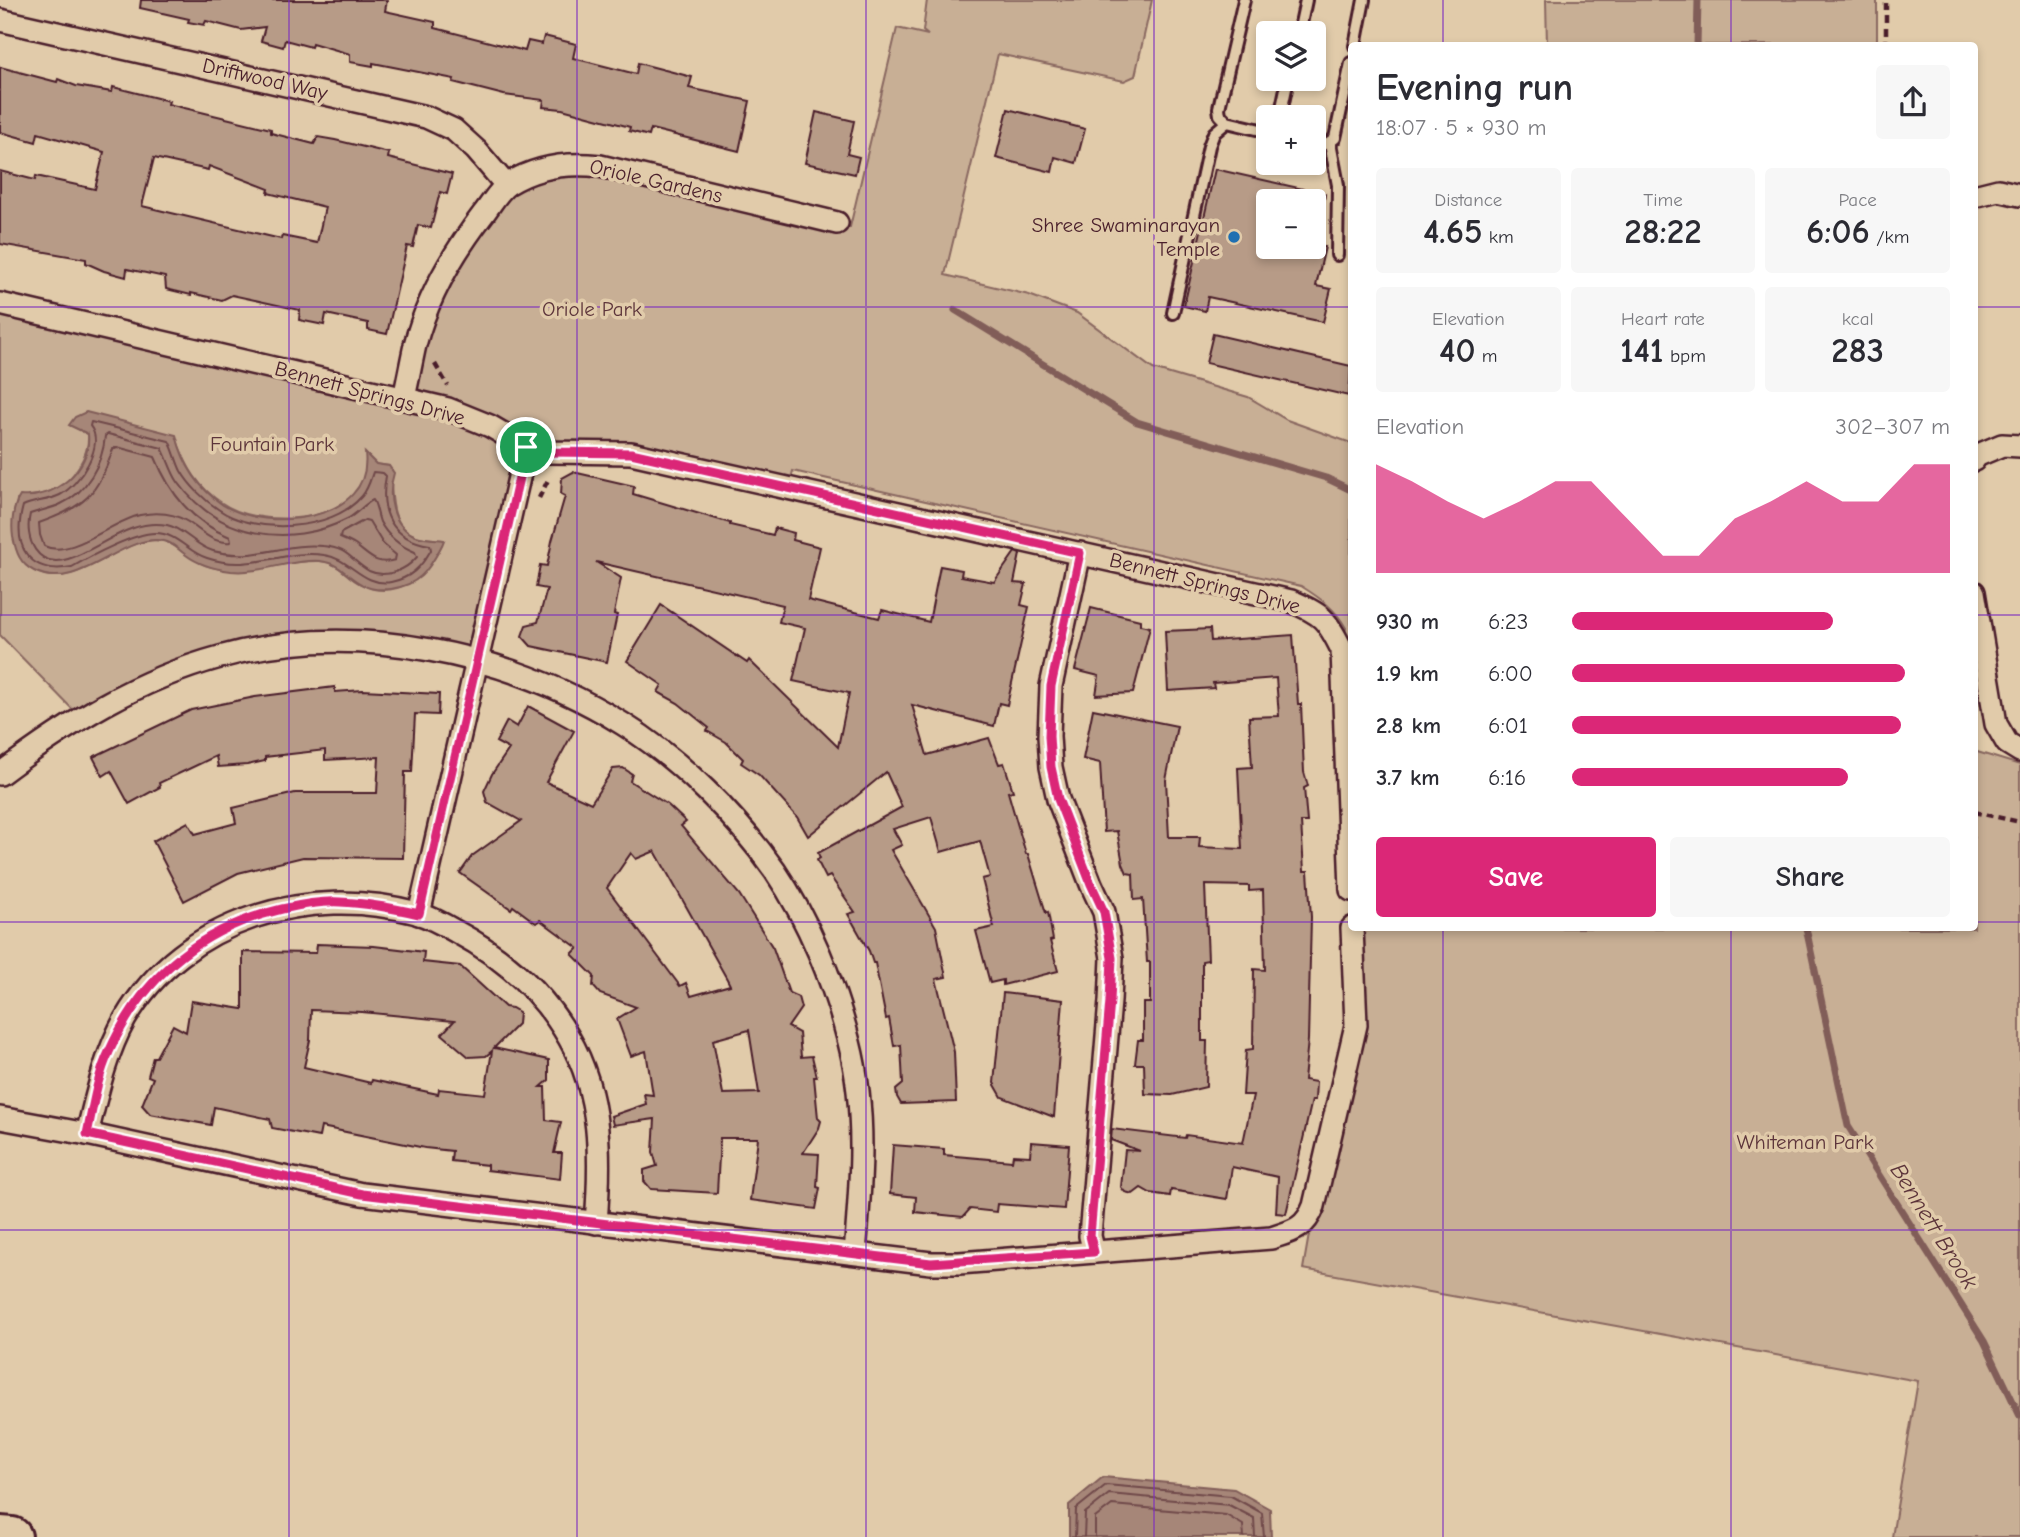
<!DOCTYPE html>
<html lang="en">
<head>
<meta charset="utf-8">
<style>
	body { margin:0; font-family:"Comic Neue",sans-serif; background:#f7f7f7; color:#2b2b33; height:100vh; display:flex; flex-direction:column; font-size:26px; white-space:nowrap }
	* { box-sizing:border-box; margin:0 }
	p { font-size:23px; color:#7c7c81 }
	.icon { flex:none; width:38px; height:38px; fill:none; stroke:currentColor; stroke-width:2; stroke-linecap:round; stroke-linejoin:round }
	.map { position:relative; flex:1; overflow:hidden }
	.drawer { position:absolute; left:1348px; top:42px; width:630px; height:889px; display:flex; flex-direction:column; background:#fff; border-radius:7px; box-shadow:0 4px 10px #0003 }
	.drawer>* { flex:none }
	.controls { position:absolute; left:1256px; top:21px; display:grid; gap:14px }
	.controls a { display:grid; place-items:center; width:70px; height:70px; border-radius:7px; background:#fff; box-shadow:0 4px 10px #0003; font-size:35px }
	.pin { position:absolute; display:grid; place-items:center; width:60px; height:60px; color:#fff; margin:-30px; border:4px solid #fff; border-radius:50%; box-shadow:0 2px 7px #0007 }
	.round { display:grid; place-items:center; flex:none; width:74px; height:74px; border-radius:7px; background:#f7f7f7 }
	.summary { display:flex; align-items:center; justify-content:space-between; height:119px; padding:0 28px }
	h1 { font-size:38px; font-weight:700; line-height:52px }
	.stats { display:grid; grid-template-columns:repeat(3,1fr); gap:10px; height:119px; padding:7px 28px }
	.stats div { display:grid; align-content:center; border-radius:7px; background:#f7f7f7; text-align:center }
	.stats b { font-size:35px; font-weight:700 }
	.stats small { font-size:19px; font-weight:400 }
	.stats p { font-size:19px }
	.chart { height:196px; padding:14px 28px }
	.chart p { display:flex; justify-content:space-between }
	.chart svg { width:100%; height:126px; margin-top:7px; fill:#db2777; opacity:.7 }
	.primary-button { display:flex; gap:14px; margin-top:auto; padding:14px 28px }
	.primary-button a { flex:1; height:80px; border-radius:7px; background:#db2777; color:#fff; font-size:28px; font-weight:700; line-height:80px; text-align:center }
	.primary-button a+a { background:#f7f7f7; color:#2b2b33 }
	ul { padding:0 28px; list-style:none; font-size:23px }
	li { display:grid; grid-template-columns:112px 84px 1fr; align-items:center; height:52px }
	li i { height:18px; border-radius:9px; background:#db2777 }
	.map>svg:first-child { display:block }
	.green { fill:#c8af95; stroke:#896760; stroke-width:2; fill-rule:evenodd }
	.water { fill:#a68678; stroke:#815d59; stroke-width:2 }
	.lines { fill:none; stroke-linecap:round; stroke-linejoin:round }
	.shore { stroke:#6f484a; stroke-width:2 }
	.stream { stroke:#815d59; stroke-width:7 }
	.building { fill:#b79b87; stroke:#4a1f2b; stroke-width:2; fill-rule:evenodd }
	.lane-casing { stroke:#4a1f2b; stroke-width:16 }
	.street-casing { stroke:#4a1f2b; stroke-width:26 }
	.highway-casing { stroke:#4a1f2b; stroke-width:44 }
	.path { stroke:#4a1f2b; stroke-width:4.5; stroke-dasharray:7 5; stroke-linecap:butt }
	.lane { stroke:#e1cbaa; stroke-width:10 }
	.street { stroke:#e1cbaa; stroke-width:21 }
	.highway { stroke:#e1cbaa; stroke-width:38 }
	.route-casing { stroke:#fff; stroke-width:14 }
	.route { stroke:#db2777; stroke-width:9 }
	.grid { fill:none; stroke:#7b2cbf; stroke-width:2; stroke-opacity:0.55 }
	.poi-dot { fill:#1f6fb2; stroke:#e1cbaa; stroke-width:2.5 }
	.labels { text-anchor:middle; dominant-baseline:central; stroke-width:7; stroke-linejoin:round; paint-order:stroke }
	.street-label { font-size:21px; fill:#4a1f2b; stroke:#e1cbaa }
	.poi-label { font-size:21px; fill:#4a1f2b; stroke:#e1cbaa; text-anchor:end }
	.park-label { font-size:21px; fill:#5d353b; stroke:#e1cbaa }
	.water-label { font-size:23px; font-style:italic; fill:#5c343a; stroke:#e1cbaa }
</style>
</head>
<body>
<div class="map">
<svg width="2020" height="1537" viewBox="0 0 2020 1537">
	<rect width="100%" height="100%" fill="#e1cbaa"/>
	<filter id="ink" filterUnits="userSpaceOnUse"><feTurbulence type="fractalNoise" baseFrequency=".0143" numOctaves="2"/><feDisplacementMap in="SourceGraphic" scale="14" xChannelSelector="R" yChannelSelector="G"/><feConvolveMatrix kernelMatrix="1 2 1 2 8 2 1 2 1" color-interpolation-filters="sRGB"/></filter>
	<g filter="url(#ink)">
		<g class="green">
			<path d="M 927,0 L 1152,0 L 1135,76 L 1124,81 L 998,54 L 945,275 L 1029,295 L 1077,313 L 1153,369 L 1248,397 L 1287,420 L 1351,443 L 1351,890 L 1342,650 L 1346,628 C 1335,608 1320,598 1301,586 L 793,471 L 789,488 L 526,447 L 477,661 L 429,649 L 256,649 L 80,717 L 0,635 L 0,304 L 404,398 L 415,343 L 481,217 L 537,171 L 624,171 L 850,227 L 897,28 L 928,35 L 923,31 ZM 70,425 L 178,443 C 187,468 199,488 222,503 C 256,527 339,525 361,485 C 366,476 366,464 366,454 L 376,464 L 389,466 C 394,491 386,524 416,536 C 424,539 435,538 443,541 C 431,573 396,603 361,584 C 344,576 341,563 320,561 C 281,559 244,579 205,565 C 186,558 175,539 153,540 C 114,542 76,592 35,571 C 11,560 10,522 17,500 C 30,496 43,495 55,490 C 73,481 90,454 88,434 Z"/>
			<path d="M 1546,0 L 1877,0 L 1877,45 L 1547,45 Z"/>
			<path d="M 1974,751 L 2020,765 L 2020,1537 L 1892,1537 L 1918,1381 L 1303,1269 L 1314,1206 L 1352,1052 L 1352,928 L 1974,928 Z"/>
		</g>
		<g class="water">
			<path d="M 86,412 L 176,435 C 183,464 198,488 223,505 C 267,533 374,522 365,453 L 376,464 L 389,466 L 394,473 C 387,495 391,526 416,536 C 425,539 435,539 444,540 L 442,545 C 436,556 430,568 421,576 C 407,589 378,594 361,584 C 346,576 340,563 320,561 C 290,559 261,574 231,571 C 215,569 198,564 186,555 C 178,550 174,543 164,541 C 123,532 79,594 34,571 C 20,564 16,552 13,537 C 11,523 13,507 20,496 C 53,500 92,470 88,434 L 69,425 L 75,417 Z"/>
			<path d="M 1103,1477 L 1234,1489 L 1270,1509 L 1271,1537 L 1069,1537 L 1069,1505 Z"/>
		</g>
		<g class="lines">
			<g class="shore">
				<path d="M 91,422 L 169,441 C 174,450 176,461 181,471 C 189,485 204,500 218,509 C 254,535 332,532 362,496 C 368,489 370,481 373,472 L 383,473 L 386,476 C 379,512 391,539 430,545 L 431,550 C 421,567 411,578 391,582 C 363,587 350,558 324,555 C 284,549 251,573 207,558 C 187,552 178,533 155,533 C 134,533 91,556 72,567 C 28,575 12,546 23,506 C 33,501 48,501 60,495 C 79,485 106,445 90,426 Z"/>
				<path d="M 108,434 L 162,448 C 168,459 171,472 178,482 C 217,537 289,549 347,519 C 357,514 364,504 373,500 C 377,506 377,514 380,522 C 388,537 400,546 415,552 L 417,557 C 406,570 386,579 369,571 C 351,561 349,548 323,546 C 284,542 255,562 213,551 C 195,546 185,529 167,525 C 130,518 100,549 68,559 C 37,569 24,539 30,514 C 40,510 51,509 61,504 C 86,493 103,463 105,436 Z"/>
				<path d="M 117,447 L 155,457 C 170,494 192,522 230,537 L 231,542 C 212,544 202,531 188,522 C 174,513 156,512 140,515 C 112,521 71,559 44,546 L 40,535 L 39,523 C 84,507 98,495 113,449 Z"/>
				<path d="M 365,520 L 369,521 L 383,544 L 396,555 L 395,560 C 376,566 370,556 355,545 C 350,542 345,540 340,538 L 341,533 Z"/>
				<path d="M 1075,1537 L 1076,1509 L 1106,1485 L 1231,1496 L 1262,1513 L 1264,1537"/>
				<path d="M 1084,1537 L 1085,1513 L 1109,1494 L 1229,1505 L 1254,1518 L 1255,1537"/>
				<path d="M 1095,1537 L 1095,1518 L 1112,1505 L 1226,1515 L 1243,1525 L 1244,1537"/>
			</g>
			<g class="stream">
				<path d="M 1697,46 L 1698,0"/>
				<path d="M 955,310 L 1137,422 L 1326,478 L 1351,490"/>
				<path d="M 1806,928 L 1848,1126 L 1984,1341 L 2020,1416"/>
			</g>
		</g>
		<g class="building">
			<path d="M 141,0 L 387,0 L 385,11 L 435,22 L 435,28 L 525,51 L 528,41 L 542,44 L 544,36 L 576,44 L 573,58 L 636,74 L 638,63 L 692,77 L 689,88 L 750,101 L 739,151 L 651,129 L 649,136 L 629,131 L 630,127 L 562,109 L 543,107 L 544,100 L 504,95 L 453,82 L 454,79 L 373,63 L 373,66 L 350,62 L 350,54 L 312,43 L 311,47 L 285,40 L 283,47 L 261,41 L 265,27 L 241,30 L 206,21 L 204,25 L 188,22 L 189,19 L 140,8 Z"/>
			<path d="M 0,67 L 57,82 L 58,79 L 76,86 L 112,92 L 113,87 L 169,101 L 168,104 L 271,129 L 271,133 L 314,144 L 318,137 L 335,140 L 389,153 L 388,158 L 452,174 L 447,194 L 440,192 L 431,228 L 418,225 L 413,247 L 407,246 L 387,334 L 368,330 L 368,323 L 326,314 L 324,325 L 299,320 L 300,310 L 232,295 L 222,300 L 191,293 L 191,295 L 166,289 L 165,277 L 127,269 L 126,277 L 104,271 L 86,263 L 86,259 L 0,244 L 0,171 L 35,180 L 36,176 L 95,189 L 104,152 L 38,133 L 36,142 L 0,132 ZM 154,158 L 208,170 L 209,166 L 269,189 L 268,193 L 325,207 L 317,243 L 282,236 L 281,239 L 142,206 Z"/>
			<path d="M 1008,109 L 1085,129 L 1076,163 L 1055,157 L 1052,172 L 996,158 Z"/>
			<path d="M 816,112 L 854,121 L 847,154 L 859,157 L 855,174 L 805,163 Z"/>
			<path d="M 1215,169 L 1325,194 L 1324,201 L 1269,201 L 1269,247 L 1325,247 L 1316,286 L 1331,289 L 1323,322 L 1208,297 L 1205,311 L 1184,306 Z"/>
			<path d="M 1213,334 L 1351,366 L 1349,396 L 1206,363 Z"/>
			<path d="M 573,472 L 634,486 L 633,494 L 730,523 L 730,525 L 773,535 L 775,528 L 794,533 L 793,540 L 820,547 L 808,600 L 879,618 L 882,610 L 929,622 L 940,566 L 962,570 L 961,576 L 994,582 L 1015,552 L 1020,554 L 1014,583 L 1026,584 L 1021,605 L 1029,607 L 1007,705 L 999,703 L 994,726 L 912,705 L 927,755 L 989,738 L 999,764 L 1004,763 L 1013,791 L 1008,792 L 1026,854 L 1028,854 L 1046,913 L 1048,912 L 1053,940 L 1050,941 L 1058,971 L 1003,985 L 1003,980 L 990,983 L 976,931 L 994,927 L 982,879 L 990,877 L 980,841 L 941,852 L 931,817 L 893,829 L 902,845 L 891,850 L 936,927 L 946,977 L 936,979 L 954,1052 L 956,1102 L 901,1104 L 897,1097 L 896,1090 L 903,1084 L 901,1045 L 894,1046 L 889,1018 L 886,1019 L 875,963 L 873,963 L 869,951 L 848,914 L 855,912 L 830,876 L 826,878 L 817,860 L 820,858 L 818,853 L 902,807 L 886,772 L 808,836 L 797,817 L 759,775 L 741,763 L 743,759 L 726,742 L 707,731 L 709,728 L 678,703 L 658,692 L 662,685 L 627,661 L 661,605 L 747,663 L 749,660 L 838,747 L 849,693 L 793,681 L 805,628 L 779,622 L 783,605 L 596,562 L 621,578 L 614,614 L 617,615 L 607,662 L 531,646 L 522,636 L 526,625 L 538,622 L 547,589 L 536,587 L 540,565 L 547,566 L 552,541 L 565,496 L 561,494 L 562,478 Z"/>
			<path d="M 1091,608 L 1140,620 L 1140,625 L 1150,627 L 1133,693 L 1096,695 L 1099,676 L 1075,670 Z"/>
			<path d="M 1210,629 L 1211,641 L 1293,635 L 1298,704 L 1301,704 L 1304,772 L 1308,786 L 1304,788 L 1307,822 L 1301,822 L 1304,871 L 1308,871 L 1311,917 L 1308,1040 L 1304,1080 L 1316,1082 L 1315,1100 L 1312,1100 L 1286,1214 L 1276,1213 L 1278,1177 L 1232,1167 L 1227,1199 L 1171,1190 L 1170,1196 L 1150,1193 L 1141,1188 L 1133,1194 L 1125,1192 L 1121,1187 L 1125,1150 L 1140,1151 L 1111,1140 L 1112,1129 L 1185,1138 L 1186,1135 L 1243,1143 L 1253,1095 L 1243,1095 L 1246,1050 L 1253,1049 L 1254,969 L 1265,970 L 1263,890 L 1249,891 L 1249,886 L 1205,885 L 1208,960 L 1202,961 L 1202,1041 L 1207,1041 L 1206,1087 L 1172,1095 L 1145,1094 L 1144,1064 L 1135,1064 L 1138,1040 L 1143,1040 L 1143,1003 L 1150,1003 L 1150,962 L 1147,962 L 1143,899 L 1134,900 L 1133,874 L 1127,873 L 1123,864 L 1117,831 L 1104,832 L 1100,763 L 1083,759 L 1093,709 L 1177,726 L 1166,780 L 1169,837 L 1200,837 L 1199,847 L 1242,849 L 1238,768 L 1252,767 L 1249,717 L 1279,716 L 1276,678 L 1213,683 L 1214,688 L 1168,691 L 1165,631 Z"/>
			<path d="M 335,687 L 335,692 L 363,690 L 439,694 L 438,715 L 415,714 L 412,772 L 405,772 L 403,858 L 303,857 L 238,873 L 184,901 L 153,841 L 188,822 L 195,834 L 236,823 L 233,808 L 295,793 L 377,793 L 379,757 L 325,760 L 325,750 L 265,757 L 265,761 L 247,765 L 218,767 L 216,756 L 159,783 L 160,787 L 129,804 L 111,771 L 103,776 L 93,757 L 191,710 L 255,697 Z"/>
			<path d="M 528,706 L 574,731 L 546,782 L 591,803 L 613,769 L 623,768 L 632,774 L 630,781 L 668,805 L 686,822 L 681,826 L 739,894 L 773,948 L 789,993 L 798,997 L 801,1008 L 788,1027 L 799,1033 L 801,1057 L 812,1056 L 817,1077 L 814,1077 L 818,1118 L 821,1121 L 819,1128 L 803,1153 L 819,1154 L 817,1187 L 820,1188 L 816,1209 L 750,1200 L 758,1138 L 720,1138 L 717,1193 L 651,1189 L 644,1181 L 644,1170 L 657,1166 L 653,1152 L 655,1119 L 613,1125 L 611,1116 L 646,1104 L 644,1094 L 653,1095 L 646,1051 L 631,1056 L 617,1019 L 636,1007 L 600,994 L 593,986 L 594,976 L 572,954 L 578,948 L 540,920 L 536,923 L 513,906 L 511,909 L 460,873 L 472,856 L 521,821 L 487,802 L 484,791 L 492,774 L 509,749 L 496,742 L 507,721 L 517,727 ZM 655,851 L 727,979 L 730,985 L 691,996 L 686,983 L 680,986 L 607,888 L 631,853 L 636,859 ZM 749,1030 L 759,1093 L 723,1094 L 713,1040 Z"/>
			<path d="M 317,944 L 374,946 L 424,952 L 423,962 L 460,966 L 505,1007 L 512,1008 L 519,1012 L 518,1024 L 494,1048 L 549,1060 L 549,1080 L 541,1087 L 545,1087 L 546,1120 L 561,1122 L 554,1153 L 562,1153 L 560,1179 L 487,1170 L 487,1165 L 451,1161 L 452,1151 L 425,1148 L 321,1127 L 319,1137 L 272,1128 L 270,1119 L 214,1107 L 211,1125 L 150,1114 L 142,1105 L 153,1078 L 148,1076 L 153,1057 L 156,1057 L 173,1025 L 186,1032 L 191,1001 L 243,1009 L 243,952 L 316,953 ZM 311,1010 L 362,1012 L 454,1021 L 442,1034 L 469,1057 L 486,1056 L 492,1051 L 485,1094 L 439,1089 L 438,1094 L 372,1080 L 371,1083 L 304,1067 L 310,1040 Z"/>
			<path d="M 1003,993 L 1063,1000 L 1054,1117 L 1002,1097 L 994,1083 Z"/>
			<path d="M 1031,1142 L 1069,1145 L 1064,1209 L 997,1204 L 996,1212 L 970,1209 L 963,1217 L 915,1212 L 916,1197 L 890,1194 L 893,1145 L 944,1149 L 944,1155 L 1012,1161 L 1013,1155 L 1030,1156 Z"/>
		</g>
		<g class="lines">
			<defs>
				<g id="lane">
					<path d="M 1244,0 L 1219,108 L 1220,115 L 1227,122 L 1269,132"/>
					<path d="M 1299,33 L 1306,0"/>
					<path d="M 1355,46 L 1364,0"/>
					<path d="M 1280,117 L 1288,79"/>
					<path d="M 1314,143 L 1327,144 L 1335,138 L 1351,63"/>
					<path d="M 1330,143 L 1338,185 L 1337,255"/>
					<path d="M 1173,313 L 1209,146 L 1214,133 L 1227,122"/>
				</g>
				<g id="street">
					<path d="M 0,20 L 426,117 L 454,130 L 476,150 L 506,185"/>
					<path d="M 1974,196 L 1998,190 L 2020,195"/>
					<path d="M 0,304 L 448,409 L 490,426 L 526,447 L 548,452 L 631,453 L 1291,601 C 1322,614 1327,619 1342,650 L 1351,890"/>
					<path d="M 404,398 C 408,380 411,363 415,345 C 427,298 454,252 484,213 C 491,204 499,190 508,184 C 537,166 567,162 600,166 L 837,223"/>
					<path d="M 1974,460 L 1976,456 L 2002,445 L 2020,446"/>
					<path d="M 1080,553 L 1051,686 L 1049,736 L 1051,767 L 1058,799 L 1091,884 L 1104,912 L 1112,958 L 1110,1001 L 1090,1236 L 1094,1252"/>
					<path d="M 1974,592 L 1996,724 L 2007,743 L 2020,751"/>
					<path d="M 0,774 C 70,722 136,680 220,657 C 353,620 507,652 623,724 C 680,759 737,817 775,871 C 809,921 834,983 849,1042 C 867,1111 861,1183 855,1253"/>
					<path d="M 419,914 L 526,447"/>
					<path d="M 0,1118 L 87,1134 L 362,1194 L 931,1263 L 959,1263 L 1271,1238 C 1293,1231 1305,1229 1314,1206 L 1356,1025 L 1352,928"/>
					<path d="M 87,1134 C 97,1094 105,1055 125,1019 C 184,918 309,884 417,913 C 430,917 443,924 455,931 C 502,956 542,991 569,1038 C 602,1095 601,1159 596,1223"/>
				</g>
				<path id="highway" d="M 0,1536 L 12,1537"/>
			</defs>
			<use href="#lane" class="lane-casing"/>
			<use href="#street" class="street-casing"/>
			<use href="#highway" class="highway-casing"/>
			<g class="path">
				<path d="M 1886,46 L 1886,0"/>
				<path d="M 435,364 L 448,386"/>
				<path d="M 539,498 L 548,480"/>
				<path d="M 1974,812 L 2020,822"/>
			</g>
			<use href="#lane" class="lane"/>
			<use href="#street" class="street"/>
			<use href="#highway" class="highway"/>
		</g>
	</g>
	<g class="lines" filter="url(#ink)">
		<defs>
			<path id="route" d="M 526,447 L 548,452 L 631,453 L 1080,553 L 1051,686 L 1049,736 L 1051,767 L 1058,799 L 1091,884 L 1104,912 L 1112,958 L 1110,1001 L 1090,1236 L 1094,1252 L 931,1263 L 362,1194 L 87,1134 C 93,1107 97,1077 109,1052 C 143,976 201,928 282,909 C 300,905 321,901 340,902 C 367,903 393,908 419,914 Z"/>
		</defs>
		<use href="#route" class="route-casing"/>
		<use href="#route" class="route"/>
	</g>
	<path class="grid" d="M 289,0 L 289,1537M 577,0 L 577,1537M 866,0 L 866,1537M 1154,0 L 1154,1537M 1443,0 L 1443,46M 1731,0 L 1731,46M 0,307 L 1351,307M 1974,307 L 2020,307M 0,615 L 1351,615M 1974,615 L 2020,615M 0,922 L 1351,922M 1974,922 L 2020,922M 1443,928 L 1443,1537M 1731,928 L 1731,1537M 0,1230 L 2020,1230"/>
	<circle class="poi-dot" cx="1234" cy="237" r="7"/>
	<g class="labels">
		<g class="street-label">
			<text transform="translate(265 79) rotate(13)">Driftwood Way</text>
			<text transform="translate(656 181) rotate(13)">Oriole Gardens</text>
			<text transform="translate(370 393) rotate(15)">Bennett Springs Drive</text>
			<text transform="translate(1205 583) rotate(14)">Bennett Springs Drive</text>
		</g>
		<g class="poi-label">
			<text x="1220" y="225">Shree Swaminarayan<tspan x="1220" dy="24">Temple</tspan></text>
		</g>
		<g class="park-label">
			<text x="592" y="309">Oriole Park</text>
			<text x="272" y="444">Fountain Park</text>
			<text x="1805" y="1142">Whiteman Park</text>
		</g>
		<g class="water-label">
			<text transform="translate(1934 1226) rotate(58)">Bennett Brook</text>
		</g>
	</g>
</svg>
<div class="controls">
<a><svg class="icon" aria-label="layers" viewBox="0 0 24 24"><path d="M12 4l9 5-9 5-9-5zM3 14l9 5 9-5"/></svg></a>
<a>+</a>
<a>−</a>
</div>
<div class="pin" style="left:526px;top:447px;background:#1e9e55"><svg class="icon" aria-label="arrive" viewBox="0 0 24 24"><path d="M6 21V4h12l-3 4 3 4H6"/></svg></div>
<section class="drawer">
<div class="summary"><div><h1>Evening run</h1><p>18:07 · 5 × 930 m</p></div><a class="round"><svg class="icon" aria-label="share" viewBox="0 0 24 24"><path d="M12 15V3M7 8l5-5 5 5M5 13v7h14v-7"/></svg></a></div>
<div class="stats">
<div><p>Distance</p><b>4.65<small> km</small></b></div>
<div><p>Time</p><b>28:22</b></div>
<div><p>Pace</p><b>6:06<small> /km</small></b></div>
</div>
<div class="stats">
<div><p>Elevation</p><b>40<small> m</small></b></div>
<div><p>Heart rate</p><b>141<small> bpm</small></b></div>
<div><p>kcal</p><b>283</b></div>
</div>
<div class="chart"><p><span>Elevation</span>302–307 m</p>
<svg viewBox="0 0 160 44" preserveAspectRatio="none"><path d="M0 44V6L10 12L20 19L30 25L40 19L50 12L60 12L70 25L80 38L90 38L100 25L110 19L120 12L130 19L140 19L150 6L160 6V44z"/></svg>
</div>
<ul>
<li><b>930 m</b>6:23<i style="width:69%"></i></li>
<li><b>1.9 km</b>6:00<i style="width:88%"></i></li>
<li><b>2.8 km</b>6:01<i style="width:87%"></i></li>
<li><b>3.7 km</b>6:16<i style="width:73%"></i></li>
</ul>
<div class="primary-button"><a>Save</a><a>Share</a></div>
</section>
</div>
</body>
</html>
